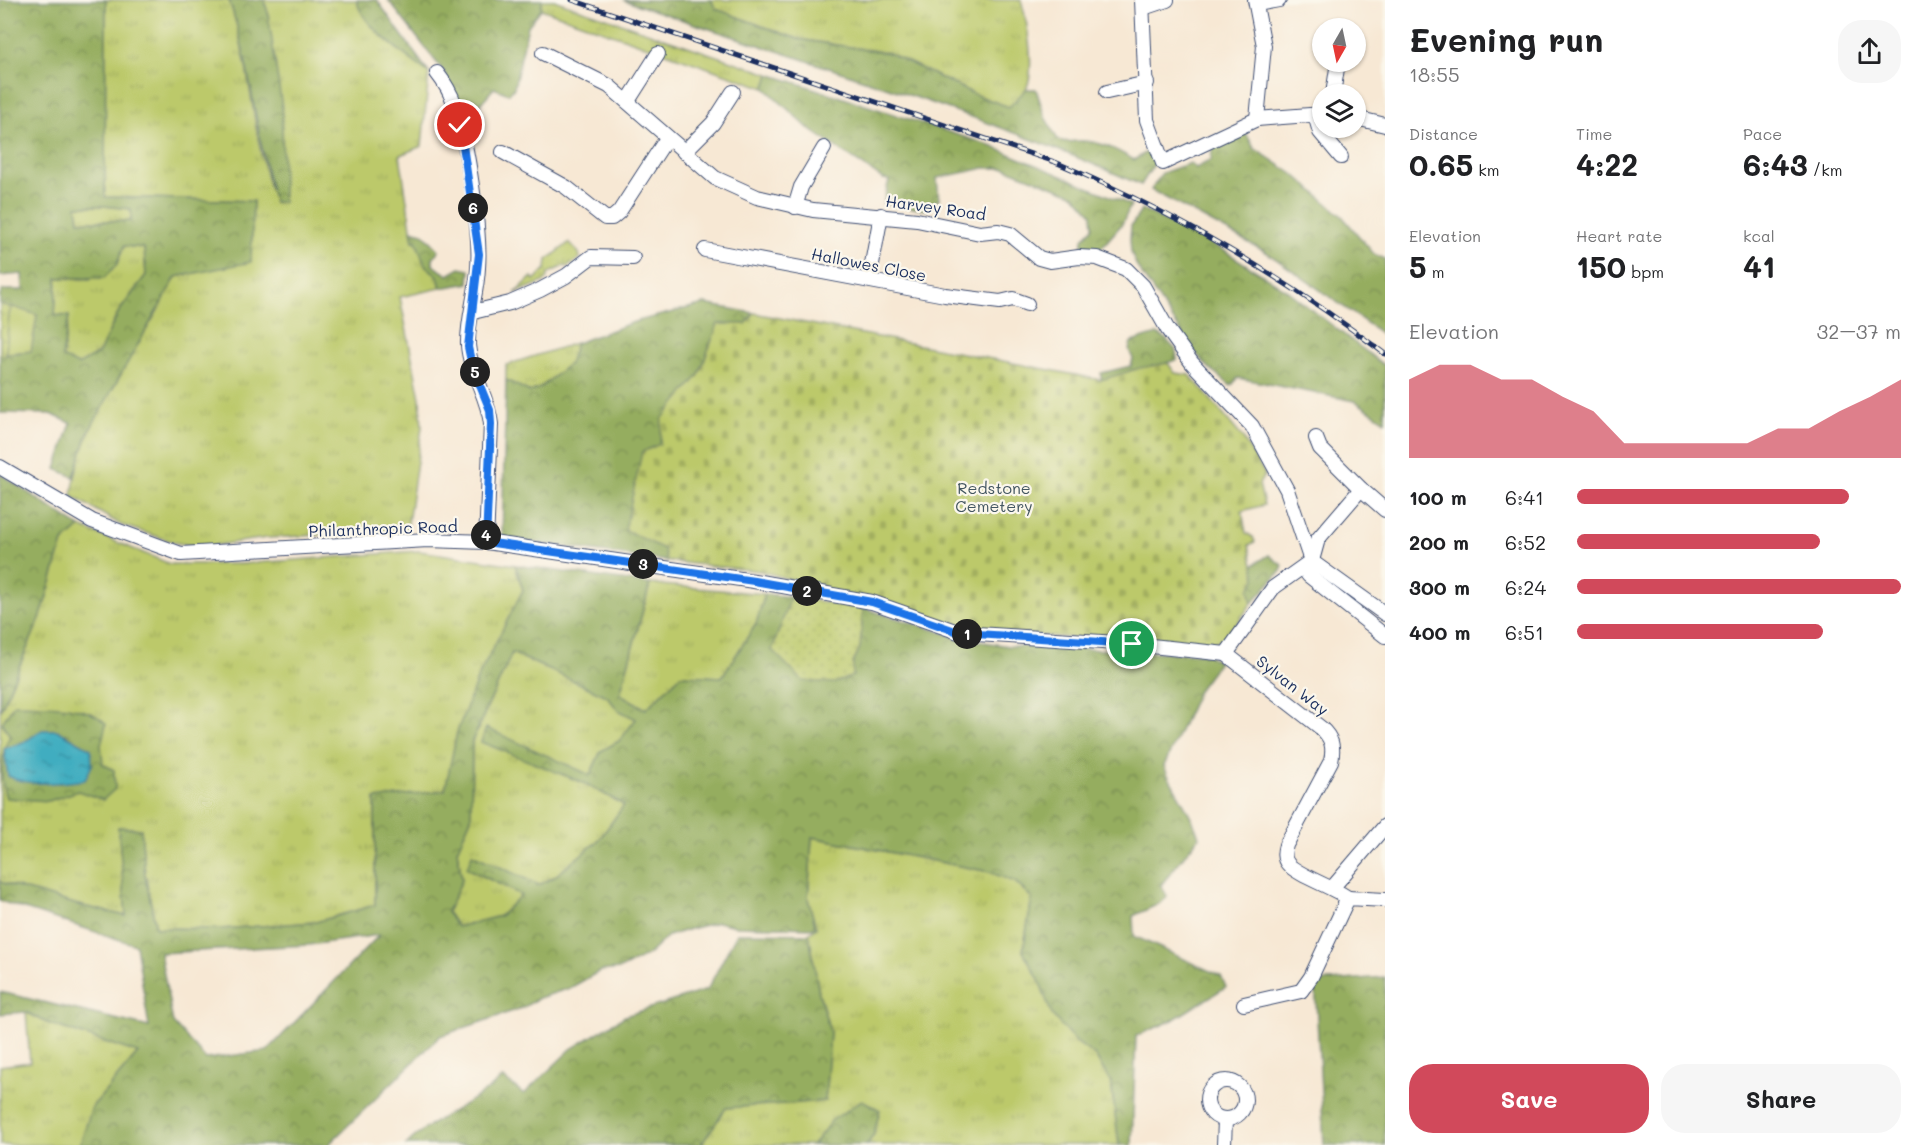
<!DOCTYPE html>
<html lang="en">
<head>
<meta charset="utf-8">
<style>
	body { margin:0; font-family:Mali,sans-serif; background:#f6f6f6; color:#202124; height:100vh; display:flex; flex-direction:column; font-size:22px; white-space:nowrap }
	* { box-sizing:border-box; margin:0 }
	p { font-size:20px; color:#757577 }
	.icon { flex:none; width:33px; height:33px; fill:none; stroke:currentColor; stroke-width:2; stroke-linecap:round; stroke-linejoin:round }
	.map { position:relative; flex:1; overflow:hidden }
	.panel { display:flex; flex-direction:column; background:#fff; width:540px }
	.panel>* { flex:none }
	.needle { width:39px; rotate:189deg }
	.fabs { position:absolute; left:1312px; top:18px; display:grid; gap:12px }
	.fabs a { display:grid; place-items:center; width:54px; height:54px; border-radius:50%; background:#fff; box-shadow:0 2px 4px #0004; font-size:30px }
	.pin { position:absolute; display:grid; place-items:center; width:51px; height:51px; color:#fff; margin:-26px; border:3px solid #fff; border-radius:50%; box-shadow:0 2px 6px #0007 }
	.km { position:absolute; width:30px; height:30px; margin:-15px; border-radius:50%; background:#222; color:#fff; font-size:16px; line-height:30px; text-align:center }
	.round { display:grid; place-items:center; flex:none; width:63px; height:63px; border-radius:24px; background:#f6f6f6 }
	.summary { display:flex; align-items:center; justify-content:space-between; height:102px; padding:0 24px }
	h1 { font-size:33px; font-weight:700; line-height:45px }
	.metrics { display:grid; grid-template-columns:repeat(3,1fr); gap:9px; height:102px; padding:6px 24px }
	.metrics div { display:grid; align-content:center }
	.metrics b { font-size:30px; font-weight:700 }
	.metrics small { font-size:16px; font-weight:400 }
	.metrics p { font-size:16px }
	.chart { height:168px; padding:12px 24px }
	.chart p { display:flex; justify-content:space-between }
	.chart svg { width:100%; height:108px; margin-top:6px; fill:#d1495b; opacity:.7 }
	.button { display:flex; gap:12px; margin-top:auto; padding:12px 24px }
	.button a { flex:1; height:69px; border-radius:24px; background:#d1495b; color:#fff; font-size:24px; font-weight:700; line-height:69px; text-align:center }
	.button a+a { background:#f6f6f6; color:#202124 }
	ul { padding:0 24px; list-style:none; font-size:20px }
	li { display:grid; grid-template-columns:96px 72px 1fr; align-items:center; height:45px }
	li i { height:15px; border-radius:8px; background:#d1495b }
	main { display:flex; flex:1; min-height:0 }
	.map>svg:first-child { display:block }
	.grass { fill:url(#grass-tufts); stroke:#6c7c64; stroke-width:1.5 }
	.forest { fill:url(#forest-crowns); stroke:#586e5e; stroke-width:1.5; fill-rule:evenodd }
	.cemetery { fill:url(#cemetery-stones); stroke:#6c7c64; stroke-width:1.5 }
	.park { fill:url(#park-dots); stroke:#6c7c64; stroke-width:1.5 }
	.pitch { fill:#bcc96b; stroke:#6c7c64; stroke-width:1.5 }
	.water { fill:url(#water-ripples); stroke:#2e6e8f; stroke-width:1.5 }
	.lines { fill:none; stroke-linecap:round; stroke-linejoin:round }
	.minor-casing { stroke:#3c4b70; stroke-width:16 }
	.minor { stroke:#fff; stroke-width:14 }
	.rail-casing { stroke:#1b2f5e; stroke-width:5 }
	.rail { stroke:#fbf7ec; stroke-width:3; stroke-dasharray:9; stroke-linecap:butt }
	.route-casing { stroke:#fff; stroke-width:12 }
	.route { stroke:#1a73e8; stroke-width:8 }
	.labels { text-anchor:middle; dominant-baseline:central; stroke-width:4.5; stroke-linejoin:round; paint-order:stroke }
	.street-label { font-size:16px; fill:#1b2f5e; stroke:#fbf7ec }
	.park-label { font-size:16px; fill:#435661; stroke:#fbf7ec }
</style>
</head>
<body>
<main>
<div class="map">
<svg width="1385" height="1145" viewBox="0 0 1385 1145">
	<defs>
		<pattern id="grass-tufts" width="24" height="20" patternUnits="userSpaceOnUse" patternTransform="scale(1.5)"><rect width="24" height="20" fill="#bcc96b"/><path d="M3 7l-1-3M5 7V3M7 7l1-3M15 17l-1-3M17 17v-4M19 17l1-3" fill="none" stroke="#a1ad5f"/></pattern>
		<pattern id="forest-crowns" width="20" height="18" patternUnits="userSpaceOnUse" patternTransform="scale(1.5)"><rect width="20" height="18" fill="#95ad5f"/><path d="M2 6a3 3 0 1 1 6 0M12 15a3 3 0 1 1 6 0" fill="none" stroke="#798d52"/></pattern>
		<pattern id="cemetery-stones" width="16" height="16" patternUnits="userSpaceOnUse" patternTransform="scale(1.5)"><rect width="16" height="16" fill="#bcc96b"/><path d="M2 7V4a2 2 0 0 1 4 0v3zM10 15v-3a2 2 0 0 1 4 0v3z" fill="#a1ad5f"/></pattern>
		<pattern id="park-dots" width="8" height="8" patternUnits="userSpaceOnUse" patternTransform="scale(1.5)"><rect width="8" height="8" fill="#bcc96b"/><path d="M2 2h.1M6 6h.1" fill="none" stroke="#a1ad5f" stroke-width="1.8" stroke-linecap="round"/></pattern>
		<pattern id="water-ripples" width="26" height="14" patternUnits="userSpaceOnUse" patternTransform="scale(1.5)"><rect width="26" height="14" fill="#41adc0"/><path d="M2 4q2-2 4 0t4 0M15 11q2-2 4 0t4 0" fill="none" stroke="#368d9f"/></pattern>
	</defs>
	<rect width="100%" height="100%" fill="#fbf7ec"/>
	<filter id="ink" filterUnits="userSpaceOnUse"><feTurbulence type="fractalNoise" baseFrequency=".0167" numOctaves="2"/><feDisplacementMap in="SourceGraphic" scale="12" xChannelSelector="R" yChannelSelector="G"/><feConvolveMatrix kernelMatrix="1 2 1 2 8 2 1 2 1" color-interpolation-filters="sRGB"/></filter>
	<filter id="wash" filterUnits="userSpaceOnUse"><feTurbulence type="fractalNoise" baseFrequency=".008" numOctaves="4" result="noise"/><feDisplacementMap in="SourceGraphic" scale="24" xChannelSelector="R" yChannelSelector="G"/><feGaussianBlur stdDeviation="1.35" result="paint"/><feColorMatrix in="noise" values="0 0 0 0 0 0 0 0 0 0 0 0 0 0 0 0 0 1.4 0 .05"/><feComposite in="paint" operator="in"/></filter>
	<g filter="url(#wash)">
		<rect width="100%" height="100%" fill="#f7e8d4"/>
		<g class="grass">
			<path d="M 106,0 L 229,0 C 252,66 252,137 274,202 L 283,202 L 268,13 L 264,0 L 357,0 C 360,26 408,57 429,73 L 422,146 L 400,155 L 413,241 L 416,241 L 425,265 L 438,276 L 441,288 L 400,297 L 420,398 L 422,427 L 407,530 L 267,538 L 203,547 L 177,543 L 121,525 L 72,496 C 81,415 141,349 176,277 L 251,261 L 253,201 L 105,197 Z"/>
			<path d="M 542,0 L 554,0 L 769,74 L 765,88 L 541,9 Z"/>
			<path d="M 711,0 L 1021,0 C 1027,20 1036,71 1026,89 C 1023,96 1014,102 1009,107 L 976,95 L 889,53 L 798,39 L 716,9 Z"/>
			<path d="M 76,206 L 104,206 L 132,209 L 131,221 L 79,221 Z"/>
			<path d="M 569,243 L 579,253 L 580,258 L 568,267 L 564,266 L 549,273 L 546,281 L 515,293 L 532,277 L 534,280 L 546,269 L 547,260 Z"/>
			<path d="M 124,246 L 144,248 L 146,275 L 118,313 L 99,353 L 78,365 L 62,358 L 69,317 L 55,316 L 57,278 L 90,279 L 116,266 Z"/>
			<path d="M 576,343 L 569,364 L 540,388 L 530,392 L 506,380 L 506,365 Z"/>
			<path d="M 80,527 L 170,564 L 240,564 L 419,551 L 515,565 L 523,590 L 478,677 L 445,790 L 375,800 L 375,905 L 316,922 L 220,929 L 156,928 L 145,875 L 141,829 L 119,827 L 126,916 L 78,905 L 0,882 L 0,712 L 41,616 L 63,542 Z"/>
			<path d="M 650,584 L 765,594 L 756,624 L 722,677 L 681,675 L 646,709 L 620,694 Z"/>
			<path d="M 512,653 L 607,696 L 618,710 L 637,719 L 619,741 L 601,751 L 586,784 L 624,805 L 599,840 L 554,877 L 539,885 L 468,869 L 522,895 L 500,916 L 457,927 L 447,912 L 462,880 L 457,850 L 471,818 L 472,741 Z"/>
			<path d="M 812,837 L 990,872 L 1015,882 L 1032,898 L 1023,951 L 1076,1042 L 1095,1056 L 1111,1082 L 1119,1145 L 867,1145 L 874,1134 L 814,1145 L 701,1145 L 725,1108 L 825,1101 L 830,1032 L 819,993 L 809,934 L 816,928 L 808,899 Z"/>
			<path d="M 26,1012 L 47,1023 L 138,1053 L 92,1107 L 80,1145 L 0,1145 L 0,1066 L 30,1062 Z"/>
		</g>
		<g class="forest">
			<path d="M 0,0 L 106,0 L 105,197 L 253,201 L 251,262 L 176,277 L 88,433 L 74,477 L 56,469 L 71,423 L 50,414 L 0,413 L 0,296 L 3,290 L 23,290 L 22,274 L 0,276 ZM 104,206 L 131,209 L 131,221 L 79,221 L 77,206 ZM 124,246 L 144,248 L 146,275 L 118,313 L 99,353 L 78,365 L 62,357 L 69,316 L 55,315 L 57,278 L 104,278 L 116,266 Z"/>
			<path d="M 229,0 L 264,0 L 268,13 L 282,108 L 283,202 L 274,202 C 256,136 251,65 229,0 Z"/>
			<path d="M 357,0 L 377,0 L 429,73 C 408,57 360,25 357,0 Z"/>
			<path d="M 388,0 L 542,0 L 541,9 L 528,26 L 514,88 L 509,94 L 494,88 L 481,103 L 473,122 L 464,121 L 444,72 Z"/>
			<path d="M 623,0 L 711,0 L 716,9 L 798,39 L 889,53 L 976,95 L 1009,107 L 1026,89 L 1036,89 L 1045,117 L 1058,140 C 1069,144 1075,140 1085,141 C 1102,142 1121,152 1134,160 L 1150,150 L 1158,158 L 1141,185 C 974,110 796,59 623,0 Z"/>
			<path d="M 769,74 L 986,144 L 1131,205 L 1122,224 L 1097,253 L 1082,250 L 1083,239 L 1093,227 L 1092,214 L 1075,195 L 1005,168 L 985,168 L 937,178 L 939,200 L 927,204 L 927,210 L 883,204 L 889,180 L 883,179 L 809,129 L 765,88 Z"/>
			<path d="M 1246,133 L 1254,148 L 1296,176 L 1342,216 L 1374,254 L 1385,259 L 1385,336 L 1266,252 L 1151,190 L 1162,173 L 1190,163 L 1196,168 L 1211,160 L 1212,149 Z"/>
			<path d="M 1142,209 L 1223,250 L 1285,289 L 1385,366 L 1385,421 L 1355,401 L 1238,378 L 1231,386 L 1209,368 L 1194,351 L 1137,267 L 1131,252 L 1130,239 L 1131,226 Z"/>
			<path d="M 411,230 L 423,233 L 439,250 L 433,258 L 433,265 L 448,275 L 460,268 L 470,270 L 469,283 L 441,288 L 438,276 L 425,265 L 416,241 L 413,241 Z"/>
			<path d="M 704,304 L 754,313 L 746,324 L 718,324 L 699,375 L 663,419 L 660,444 L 666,561 L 502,538 L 506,380 L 530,392 L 540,388 L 569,364 L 576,343 L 634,322 Z"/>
			<path d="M 1157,334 L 1165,338 L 1176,350 L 1177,360 L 1101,380 L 1101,373 L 1131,366 L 1133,359 L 1129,350 L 1131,342 Z"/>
			<path d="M 0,474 L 80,527 L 63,542 L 41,616 L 0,711 Z"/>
			<path d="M 1269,555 L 1283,566 L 1281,571 L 1252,603 L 1249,589 L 1256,579 L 1253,565 Z"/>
			<path d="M 515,565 L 650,584 L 620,694 L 646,709 L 681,675 L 722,677 L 756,624 L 765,594 L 791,597 L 772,650 L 853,663 L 860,647 L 863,608 L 960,638 L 1008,646 L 1207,654 L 1219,662 L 1199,689 L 1164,766 C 1174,792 1192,811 1199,837 L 1161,885 L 1167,896 L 1159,904 L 1133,916 L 1134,936 L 1221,976 L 1226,987 L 1171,1021 L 1136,1036 L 1132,1145 L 1119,1145 L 1111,1082 L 1095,1056 L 1076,1042 L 1052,1015 L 1039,980 L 1023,951 L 1032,898 L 1015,882 L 990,872 L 812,837 L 808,899 L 816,928 L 735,926 L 718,922 L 690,929 L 668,936 L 648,955 L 620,969 L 600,971 L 570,988 L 539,998 L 522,1008 L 440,1036 L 328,1145 L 80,1145 L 92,1107 L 138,1053 L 47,1023 L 26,1012 L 0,1014 L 0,992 L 149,1027 L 136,945 L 0,901 L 0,882 L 78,905 L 126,916 L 118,827 L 141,829 L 145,875 L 156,928 L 220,929 L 316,922 L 375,905 L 375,799 L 445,790 L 457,732 L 478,677 L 523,590 ZM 512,653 L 607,696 L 618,710 L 636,719 L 619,741 L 601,751 L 590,775 L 486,728 L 481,742 L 586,784 L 624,805 L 599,840 L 554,877 L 539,885 L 472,854 L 467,868 L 521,895 L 500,916 L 457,927 L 447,912 L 462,880 L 457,850 L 471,818 L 472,741 ZM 379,935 L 267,1051 L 206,1059 L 173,1023 L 160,953 L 309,945 Z"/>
			<path d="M 14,704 C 40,705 89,703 106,724 L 101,745 L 103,764 L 114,770 L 115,789 L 103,800 L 78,791 L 49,801 L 6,798 C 0,780 0,752 10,736 L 2,723 ZM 42,730 L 57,730 L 91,749 L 61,783 L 43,781 L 5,749 L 26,741 Z"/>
			<path d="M 737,933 L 809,934 L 819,993 L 830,1032 L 825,1101 L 726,1108 L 701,1145 L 406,1145 C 435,1116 473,1104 503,1078 L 524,1094 L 571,1049 L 625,1016 L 707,990 Z"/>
			<path d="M 1385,977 L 1385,1145 L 1324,1145 L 1315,982 Z"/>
			<path d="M 862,1100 L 880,1110 L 874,1134 L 867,1145 L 813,1145 L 831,1121 Z"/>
		</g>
		<path class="cemetery" d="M 754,313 L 1101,380 L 1140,368 L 1168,363 L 1175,373 L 1190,375 L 1242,437 L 1265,474 L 1259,484 L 1264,505 L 1242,511 L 1246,533 L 1253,537 L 1255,542 L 1249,545 L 1256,579 L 1249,589 L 1252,603 C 1235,625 1228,644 1199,647 L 978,631 L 760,571 L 666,561 L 664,549 L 625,530 L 642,452 L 660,444 L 662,419 L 699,375 L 718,324 L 746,324 Z"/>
		<g class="park">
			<path d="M 0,304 L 37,315 L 31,351 L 0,355 Z"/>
			<path d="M 791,597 L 863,608 L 860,647 L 853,663 L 853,676 L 834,683 L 803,681 L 772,650 Z"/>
		</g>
		<path class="pitch" d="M 13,307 L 37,315 L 31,351 L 6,353 L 9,314 Z"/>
		<path class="water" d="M 42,730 L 57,730 L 91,749 L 92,765 L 85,780 C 62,783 29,787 8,776 L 4,749 L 26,741 Z"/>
	</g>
	<g filter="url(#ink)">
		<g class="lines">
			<defs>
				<g id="minor">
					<path d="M 1142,0 L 1147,120 L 1163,163 L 1257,119 L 1323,114"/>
					<path d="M 1255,0 L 1264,46 L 1257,119"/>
					<path d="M 1257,4 L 1279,0"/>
					<path d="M 1143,8 L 1167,0"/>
					<path d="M 543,53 L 609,86 L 715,178 L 757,197 L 813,210 L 917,220 L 980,233 L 998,231 L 1010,234 L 1039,258 L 1050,261 L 1079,257 L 1097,258 L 1126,269 L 1143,286 L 1168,330 L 1192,363 L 1252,426 L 1287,490 L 1311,561 L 1385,614"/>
					<path d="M 437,73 C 445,83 451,94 455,105 C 467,143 481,230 478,268 C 477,294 467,320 468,345 C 470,373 488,396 491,424 L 486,542"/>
					<path d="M 1107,92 L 1147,83"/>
					<path d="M 1333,94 L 1338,62"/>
					<path d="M 628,101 L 658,54"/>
					<path d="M 1315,115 L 1320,132 L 1341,157"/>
					<path d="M 1356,118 L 1385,125"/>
					<path d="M 503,152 L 566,187 L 605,218 L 612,218 L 619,212 L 667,138"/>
					<path d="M 684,152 L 713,123 L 733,92"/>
					<path d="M 795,207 L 801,187 L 824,148"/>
					<path d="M 705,250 L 945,295 L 1000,302 L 1013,299 L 1027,304"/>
					<path d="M 869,280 L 881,215"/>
					<path d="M 473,312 L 510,303 L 540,290 L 566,276 L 591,257 L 633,258"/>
					<path d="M 1316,438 L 1320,448 L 1361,489 L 1318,539 L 1308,575 L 1385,636"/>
					<path d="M 0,467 L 92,521 L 181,554 L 428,540 L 486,542 L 754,581 L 872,602 L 961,633 L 1133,644 L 1226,654 L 1273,588 L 1311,561"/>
					<path d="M 1361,489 L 1385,510"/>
					<path d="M 1226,654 L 1321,728 C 1332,738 1334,747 1331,761 L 1286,845 C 1284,852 1283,858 1288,864 C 1297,875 1333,887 1348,898"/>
					<path d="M 1333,887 L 1385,826"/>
					<path d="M 1244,1004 L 1301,991 L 1311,977 L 1348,898 L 1385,900"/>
					<circle cx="1226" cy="1100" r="19"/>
					<path d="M 1224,1145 L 1225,1120"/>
				</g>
			</defs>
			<use href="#minor" class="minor-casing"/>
			<use href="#minor" class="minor"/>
			<defs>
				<path id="rail" d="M 572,0 L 1055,162 C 1174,212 1283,276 1385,354"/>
			</defs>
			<use href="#rail" class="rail-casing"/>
			<use href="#rail" class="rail"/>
		</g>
	</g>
	<g class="lines" filter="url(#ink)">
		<defs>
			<path id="route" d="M 460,125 L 479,254 L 468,347 L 472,366 L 490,410 L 491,424 L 486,542 L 754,581 L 872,602 L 961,633 L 1132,644"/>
		</defs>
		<use href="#route" class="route-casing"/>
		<use href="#route" class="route"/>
	</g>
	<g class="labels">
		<g class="street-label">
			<text transform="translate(936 207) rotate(8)">Harvey Road</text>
			<text transform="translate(869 264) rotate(11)">Hallowes Close</text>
			<text transform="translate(383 528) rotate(-2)">Philanthropic Road</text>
			<text transform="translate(1293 685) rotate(38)">Sylvan Way</text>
		</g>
		<g class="park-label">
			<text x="994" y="487">Redstone<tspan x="994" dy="18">Cemetery</tspan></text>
		</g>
	</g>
</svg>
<div class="fabs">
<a><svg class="needle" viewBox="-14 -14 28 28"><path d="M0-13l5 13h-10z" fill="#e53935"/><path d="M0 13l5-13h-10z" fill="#757577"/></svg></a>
<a><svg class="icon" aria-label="layers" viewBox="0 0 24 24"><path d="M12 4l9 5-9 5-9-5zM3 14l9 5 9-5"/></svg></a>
</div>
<div class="pin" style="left:1132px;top:644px;background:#1e9e55"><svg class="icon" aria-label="arrive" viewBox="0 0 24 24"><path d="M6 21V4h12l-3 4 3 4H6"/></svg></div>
<div class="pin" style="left:460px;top:125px;background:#d93025"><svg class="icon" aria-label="check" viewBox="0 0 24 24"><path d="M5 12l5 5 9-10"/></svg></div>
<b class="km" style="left:967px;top:634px">1</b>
<b class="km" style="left:807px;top:591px">2</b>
<b class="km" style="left:643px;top:564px">3</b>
<b class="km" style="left:486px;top:535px">4</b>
<b class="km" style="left:475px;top:372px">5</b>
<b class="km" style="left:473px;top:208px">6</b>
</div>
<section class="panel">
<div class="summary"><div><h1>Evening run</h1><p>18:55</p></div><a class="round"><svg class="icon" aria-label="share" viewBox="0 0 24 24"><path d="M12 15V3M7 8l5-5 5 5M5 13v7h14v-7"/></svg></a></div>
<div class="metrics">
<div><p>Distance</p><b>0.65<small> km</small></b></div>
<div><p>Time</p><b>4:22</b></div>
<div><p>Pace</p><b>6:43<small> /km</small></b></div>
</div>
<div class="metrics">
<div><p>Elevation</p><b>5<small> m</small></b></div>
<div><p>Heart rate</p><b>150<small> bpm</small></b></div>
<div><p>kcal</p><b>41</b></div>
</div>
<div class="chart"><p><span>Elevation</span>32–37 m</p>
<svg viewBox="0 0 160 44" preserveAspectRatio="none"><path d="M0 44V12L10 6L20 6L30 12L40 12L50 19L60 25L70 38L80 38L90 38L100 38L110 38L120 32L130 32L140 25L150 19L160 12V44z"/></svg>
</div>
<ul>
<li><b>100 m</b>6:41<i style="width:84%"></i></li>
<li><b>200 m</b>6:52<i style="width:75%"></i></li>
<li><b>300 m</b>6:24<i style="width:100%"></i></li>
<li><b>400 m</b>6:51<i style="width:76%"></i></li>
</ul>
<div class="button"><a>Save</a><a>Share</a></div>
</section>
</main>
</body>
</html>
